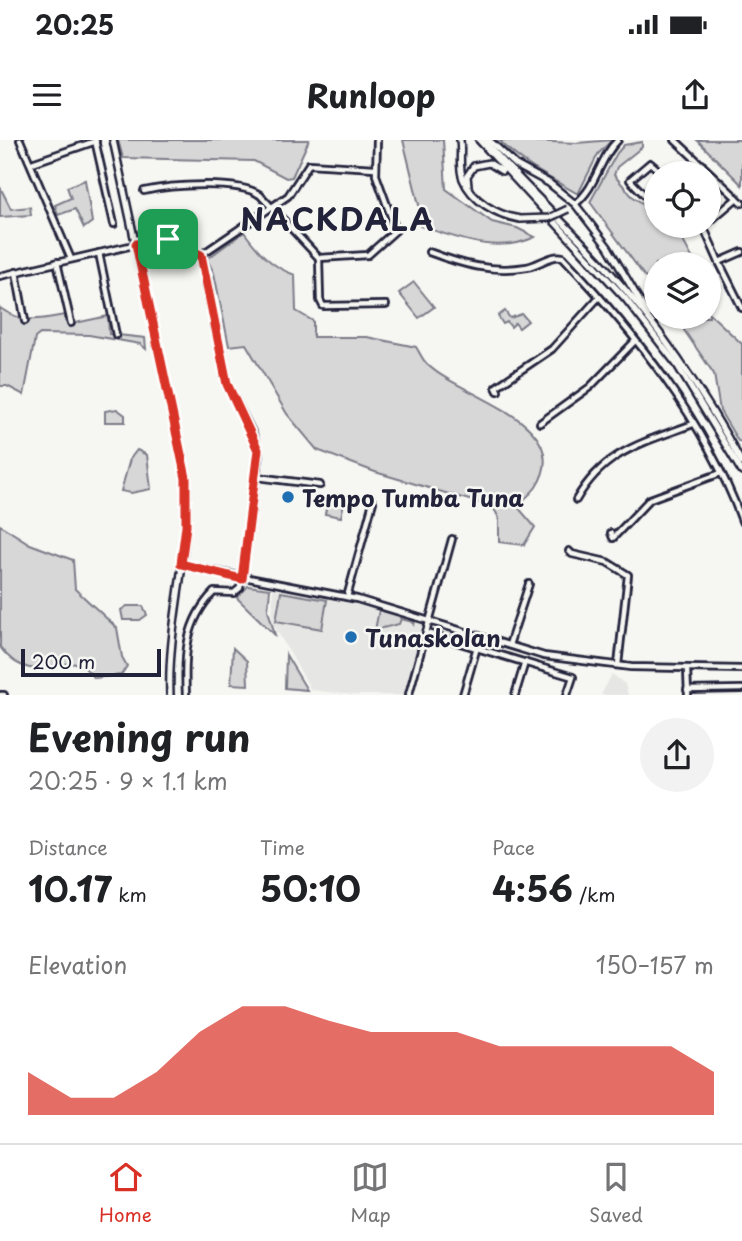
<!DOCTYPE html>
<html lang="en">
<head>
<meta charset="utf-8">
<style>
	body { margin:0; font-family:"Playpen Sans",sans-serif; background:#f2f2f2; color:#202124; height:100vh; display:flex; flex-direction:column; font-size:26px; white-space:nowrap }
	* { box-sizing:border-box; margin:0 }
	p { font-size:23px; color:#757577 }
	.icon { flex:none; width:38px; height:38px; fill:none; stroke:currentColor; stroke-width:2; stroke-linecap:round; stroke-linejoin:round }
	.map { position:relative; height:555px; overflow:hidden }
	.sheet { display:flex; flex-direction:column; background:#fff; flex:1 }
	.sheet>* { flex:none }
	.controls { position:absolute; left:644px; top:21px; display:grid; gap:14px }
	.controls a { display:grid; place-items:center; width:77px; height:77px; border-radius:50%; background:#fff; box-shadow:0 2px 5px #0004; font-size:35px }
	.scale { position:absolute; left:21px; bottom:18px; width:140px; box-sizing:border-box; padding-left:7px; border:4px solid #22223b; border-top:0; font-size:19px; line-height:24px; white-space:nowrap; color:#22223b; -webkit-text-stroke:5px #f6f6f2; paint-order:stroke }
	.pin { position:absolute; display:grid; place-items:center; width:60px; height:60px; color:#fff; margin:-30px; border-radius:14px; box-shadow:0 4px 10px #0006 }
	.round { display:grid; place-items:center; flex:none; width:74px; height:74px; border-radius:37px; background:#f2f2f2 }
	.overview { display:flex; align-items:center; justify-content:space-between; height:119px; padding:0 28px }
	h1 { font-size:38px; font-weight:700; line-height:52px }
	.figures { display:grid; grid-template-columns:repeat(3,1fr); gap:10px; height:119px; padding:7px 28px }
	.figures div { display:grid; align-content:center }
	.figures b { font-size:35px; font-weight:700 }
	.figures small { font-size:19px; font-weight:400 }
	.figures p { font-size:19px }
	.chart { height:196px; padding:14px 28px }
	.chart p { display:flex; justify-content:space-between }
	.chart svg { width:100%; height:126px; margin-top:7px; fill:#d93025; opacity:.7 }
	.status { display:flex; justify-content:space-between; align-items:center; height:49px; padding:0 35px; background:#fff; direction:ltr }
	.status svg { height:19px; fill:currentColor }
	header { display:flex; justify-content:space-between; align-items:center; height:91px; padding:0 28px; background:#fff; font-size:32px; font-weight:700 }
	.tabs { display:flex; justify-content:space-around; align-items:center; height:98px; border-top:2px solid #e0e0e0; background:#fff; font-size:19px; color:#757577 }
	.tabs a { display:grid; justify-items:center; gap:4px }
	.tabs .current { color:#d93025 }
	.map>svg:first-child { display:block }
	.built { fill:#e6e6e4 }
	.green { fill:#d7d7d7; stroke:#7c7c89; stroke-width:2 }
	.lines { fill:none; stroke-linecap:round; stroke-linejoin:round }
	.street-casing { stroke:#22223b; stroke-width:10 }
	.secondary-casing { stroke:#22223b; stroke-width:10 }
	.street { stroke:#f6f6f2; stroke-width:4.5 }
	.secondary { stroke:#f6f6f2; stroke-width:5 }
	.secondary-bridge-casing { stroke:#22223b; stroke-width:10; stroke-linecap:butt }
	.secondary-bridge { stroke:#f6f6f2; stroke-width:5 }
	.route-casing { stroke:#fff; stroke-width:14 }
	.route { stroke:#d93025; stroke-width:9 }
	.poi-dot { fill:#1f6fb2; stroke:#f6f6f2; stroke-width:2.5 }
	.labels { text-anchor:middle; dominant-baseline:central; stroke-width:5; stroke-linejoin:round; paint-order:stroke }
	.poi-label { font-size:23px; font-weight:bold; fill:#22223b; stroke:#f6f6f2; text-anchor:start }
	.district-label { font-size:30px; font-weight:bold; letter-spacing:2px; fill:#22223b; stroke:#f6f6f2 }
</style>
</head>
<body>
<div class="status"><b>20:25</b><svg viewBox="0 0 49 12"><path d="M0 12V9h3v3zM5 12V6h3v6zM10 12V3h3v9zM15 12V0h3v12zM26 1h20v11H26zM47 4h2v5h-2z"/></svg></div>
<header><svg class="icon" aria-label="menu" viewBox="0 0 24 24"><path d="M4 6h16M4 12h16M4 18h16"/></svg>Runloop<svg class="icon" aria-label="share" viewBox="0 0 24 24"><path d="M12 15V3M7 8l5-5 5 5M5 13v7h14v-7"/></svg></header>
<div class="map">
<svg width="742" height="555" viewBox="0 0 742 555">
	<rect width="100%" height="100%" fill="#f6f6f2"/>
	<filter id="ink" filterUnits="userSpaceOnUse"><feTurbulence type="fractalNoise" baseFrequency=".0143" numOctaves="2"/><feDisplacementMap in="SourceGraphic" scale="14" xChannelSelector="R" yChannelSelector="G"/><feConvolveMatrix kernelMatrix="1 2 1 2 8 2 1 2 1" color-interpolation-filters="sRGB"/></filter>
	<g filter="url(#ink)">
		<g class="built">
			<path d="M 273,449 L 351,463 L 423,483 L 425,488 L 407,555 L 354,555 L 311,550 L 272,482 Z"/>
			<path d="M 612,534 L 625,544 L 628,555 L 601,555 Z"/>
		</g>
		<g class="green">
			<path d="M 118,0 L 309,0 L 292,37 L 286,38 L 254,21 L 123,18 Z"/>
			<path d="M 403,0 L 443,0 L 446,49 L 492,82 L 517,88 L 535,97 C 497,115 458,98 420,86 L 419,65 Z"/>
			<path d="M 499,0 L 577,3 L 612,0 L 598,14 L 578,54 C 549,37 522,25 499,0 Z"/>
			<path d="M 697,0 L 742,0 L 742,45 Z"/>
			<path d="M 642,2 L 642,7 L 617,27 L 614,35 L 632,56 L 656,73 L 656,86 L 675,86 L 695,123 L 656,124 L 656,152 L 590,62 L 617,13 L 624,5 Z"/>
			<path d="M 85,40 L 92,82 L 84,88 L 75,69 L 58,75 L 55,65 L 71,58 L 67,47 Z"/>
			<path d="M 0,47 L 11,69 L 30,67 L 31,75 L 0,77 Z"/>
			<path d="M 244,92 C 258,111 271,127 295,135 L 296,171 L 313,181 L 313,197 L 367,197 L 416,207 C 420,213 423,221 428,225 C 459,256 578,282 536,347 C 531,354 523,360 517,366 L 535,387 L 524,405 L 499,402 L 499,378 L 493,367 L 375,332 L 317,310 L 287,274 L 246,204 L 229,206 L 214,133 L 207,119 Z"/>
			<path d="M 414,142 L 434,167 L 419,178 L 399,153 Z"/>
			<path d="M 0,168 C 23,184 38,180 65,175 L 65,181 L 71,184 L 108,176 L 109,194 L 145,198 L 146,209 L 140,204 L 89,195 L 40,194 L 35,198 L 24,255 L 7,246 L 0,246 Z"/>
			<path d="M 505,171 L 510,178 L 522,174 L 528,181 L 519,188 L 515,183 L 511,187 L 507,182 L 503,184 L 498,176 Z"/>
			<path d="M 709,173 L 742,204 L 742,302 L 738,301 L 720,271 L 714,234 L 675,177 L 709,177 Z"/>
			<path d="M 117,269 L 125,275 L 125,282 L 105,282 L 105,271 Z"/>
			<path d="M 137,310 L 147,315 L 151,349 L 131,353 L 121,351 L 130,319 Z"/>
			<path d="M 328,358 L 345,358 L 341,377 L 325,374 Z"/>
			<path d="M 0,385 L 30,404 L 73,420 L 75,449 L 117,488 L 122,517 L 127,526 L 121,535 L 95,538 C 91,535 87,529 82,526 C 60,514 31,549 0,507 Z"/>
			<path d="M 248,446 L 270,449 L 268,470 L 275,495 L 237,458 Z"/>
			<path d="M 281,452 L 327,460 L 322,489 L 276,481 Z"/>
			<path d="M 127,466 L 143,466 L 147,475 L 140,480 L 123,480 L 121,470 Z"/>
			<path d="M 379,470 L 415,480 L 414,486 L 413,482 L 401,479 L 399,484 L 375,490 Z"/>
			<path d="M 233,508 L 247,521 L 248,545 L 231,544 Z"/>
			<path d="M 286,515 L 307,550 L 285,548 Z"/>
		</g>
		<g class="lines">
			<defs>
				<g id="street">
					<path d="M 20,0 L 71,119"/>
					<path d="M 95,0 L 114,84"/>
					<path d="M 675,0 L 742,63"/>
					<path d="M 32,23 L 96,1"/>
					<path d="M 692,33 L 702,24"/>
					<path d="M 144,51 C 170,45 238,40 260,55 L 319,118 L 368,115 L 396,90 L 376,35 L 377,0"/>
					<path d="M 575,64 C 597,47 599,18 618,0"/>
					<path d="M 656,67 L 630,40 L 650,23 L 662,33"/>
					<path d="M 709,82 L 737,58"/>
					<path d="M 703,86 L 719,122"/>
					<path d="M 429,112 C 461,124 491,133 527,127 C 539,125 551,114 563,117 C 635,193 706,282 742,381"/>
					<path d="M 742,112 L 719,122 L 742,168"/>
					<path d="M 99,113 L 116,195"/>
					<path d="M 319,118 L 320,160 L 323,166 L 386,165"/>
					<path d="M 57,122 L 71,183"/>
					<path d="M 16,132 L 25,181"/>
					<path d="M 0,136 L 164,98 L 201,115 L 288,56 L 309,24 L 375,28"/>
					<path d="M 498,251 L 496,247 L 552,209 L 599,157"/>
					<path d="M 540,283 L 590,247 L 635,201"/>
					<path d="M 257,337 L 320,345"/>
					<path d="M 576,360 C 605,310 643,303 693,284"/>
					<path d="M 611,393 L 613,398 L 650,359 L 721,333"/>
					<path d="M 569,411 L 572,414 L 607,422 L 628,435 L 618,525"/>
					<path d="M 182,425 L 357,459 L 544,516 L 631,527 L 742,529"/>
					<path d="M 347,457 L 373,362"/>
					<path d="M 427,493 L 573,537 L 567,555"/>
					<path d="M 509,505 L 529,444"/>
					<path d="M 687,529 L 688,555"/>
					<path d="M 687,550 L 742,549"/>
					<path d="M 409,554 L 452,399"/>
					<path d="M 0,555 L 4,555"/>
					<path d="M 186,555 C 184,515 185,482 214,452 L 234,453 L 240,448 L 259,314 L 253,294 L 227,244 L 201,115"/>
					<path d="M 463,555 L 477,507"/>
					<path d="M 515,555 L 525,522"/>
				</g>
				<g id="secondary">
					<path d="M 113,0 L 186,338 C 192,411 167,482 170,555"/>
					<path d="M 460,0 C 462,12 458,27 463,39 C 472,61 497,75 520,79"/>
					<path d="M 479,0 L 625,158 L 677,225 L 742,332"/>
					<path d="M 484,0 C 523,46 569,86 609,131 C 661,189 705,255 742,323"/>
					<path d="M 489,0 L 516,25 L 549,43 L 575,64 L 608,107 L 648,175"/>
					<path d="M 468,46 L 467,36 L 474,26 L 489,23 L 502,31"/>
				</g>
			</defs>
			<use href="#street" class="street-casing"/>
			<use href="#secondary" class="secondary-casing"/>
			<use href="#street" class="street"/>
			<use href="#secondary" class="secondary"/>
			<defs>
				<path id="secondary-bridge" d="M 520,79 L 549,78 L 568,69"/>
			</defs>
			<use href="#secondary-bridge" class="secondary-bridge-casing"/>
			<use href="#secondary-bridge" class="secondary-bridge"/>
		</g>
	</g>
	<g class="lines" filter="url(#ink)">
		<defs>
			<path id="route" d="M 168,99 L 201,115 L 227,244 L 258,310 L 242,439 L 181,424 L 186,386 L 186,338 L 136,104 Z"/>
		</defs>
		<use href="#route" class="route-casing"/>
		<use href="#route" class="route"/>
	</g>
	<g class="poi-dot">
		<circle cx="288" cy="357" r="7"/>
		<circle cx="351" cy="497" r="7"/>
	</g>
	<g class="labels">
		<g class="poi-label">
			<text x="302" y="357">Tempo Tumba Tuna</text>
			<text x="365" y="497">Tunaskolan</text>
		</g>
		<g class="district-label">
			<text x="338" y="78">NACKDALA</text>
		</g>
	</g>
</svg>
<div class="controls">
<a><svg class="icon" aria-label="locate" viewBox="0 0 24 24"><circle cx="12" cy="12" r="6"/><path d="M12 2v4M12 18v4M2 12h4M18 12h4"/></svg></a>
<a><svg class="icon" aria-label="layers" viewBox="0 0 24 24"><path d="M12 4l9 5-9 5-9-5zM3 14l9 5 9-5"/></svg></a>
</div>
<div class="scale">200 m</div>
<div class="pin" style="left:168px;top:99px;background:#1e9e55"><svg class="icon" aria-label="arrive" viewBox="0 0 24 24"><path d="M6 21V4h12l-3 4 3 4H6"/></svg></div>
</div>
<section class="sheet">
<div class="overview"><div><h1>Evening run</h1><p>20:25 · 9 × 1.1 km</p></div><a class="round"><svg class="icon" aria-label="share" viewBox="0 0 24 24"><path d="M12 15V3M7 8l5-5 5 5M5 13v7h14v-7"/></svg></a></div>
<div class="figures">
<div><p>Distance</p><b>10.17<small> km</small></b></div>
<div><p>Time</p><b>50:10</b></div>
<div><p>Pace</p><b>4:56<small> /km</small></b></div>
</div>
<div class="chart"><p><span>Elevation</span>150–157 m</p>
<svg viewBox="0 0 160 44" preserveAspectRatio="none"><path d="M0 44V29L10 38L20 38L30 29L40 15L50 6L60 6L70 11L80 15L90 15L100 15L110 20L120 20L130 20L140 20L150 20L160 29V44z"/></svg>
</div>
</section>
<nav class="tabs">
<a class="current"><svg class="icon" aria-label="home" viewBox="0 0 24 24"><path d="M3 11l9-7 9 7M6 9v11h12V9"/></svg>Home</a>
<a><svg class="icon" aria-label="map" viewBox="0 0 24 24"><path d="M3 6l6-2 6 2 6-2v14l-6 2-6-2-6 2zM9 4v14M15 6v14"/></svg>Map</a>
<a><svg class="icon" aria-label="saved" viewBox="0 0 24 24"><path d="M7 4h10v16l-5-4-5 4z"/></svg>Saved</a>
</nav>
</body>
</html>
